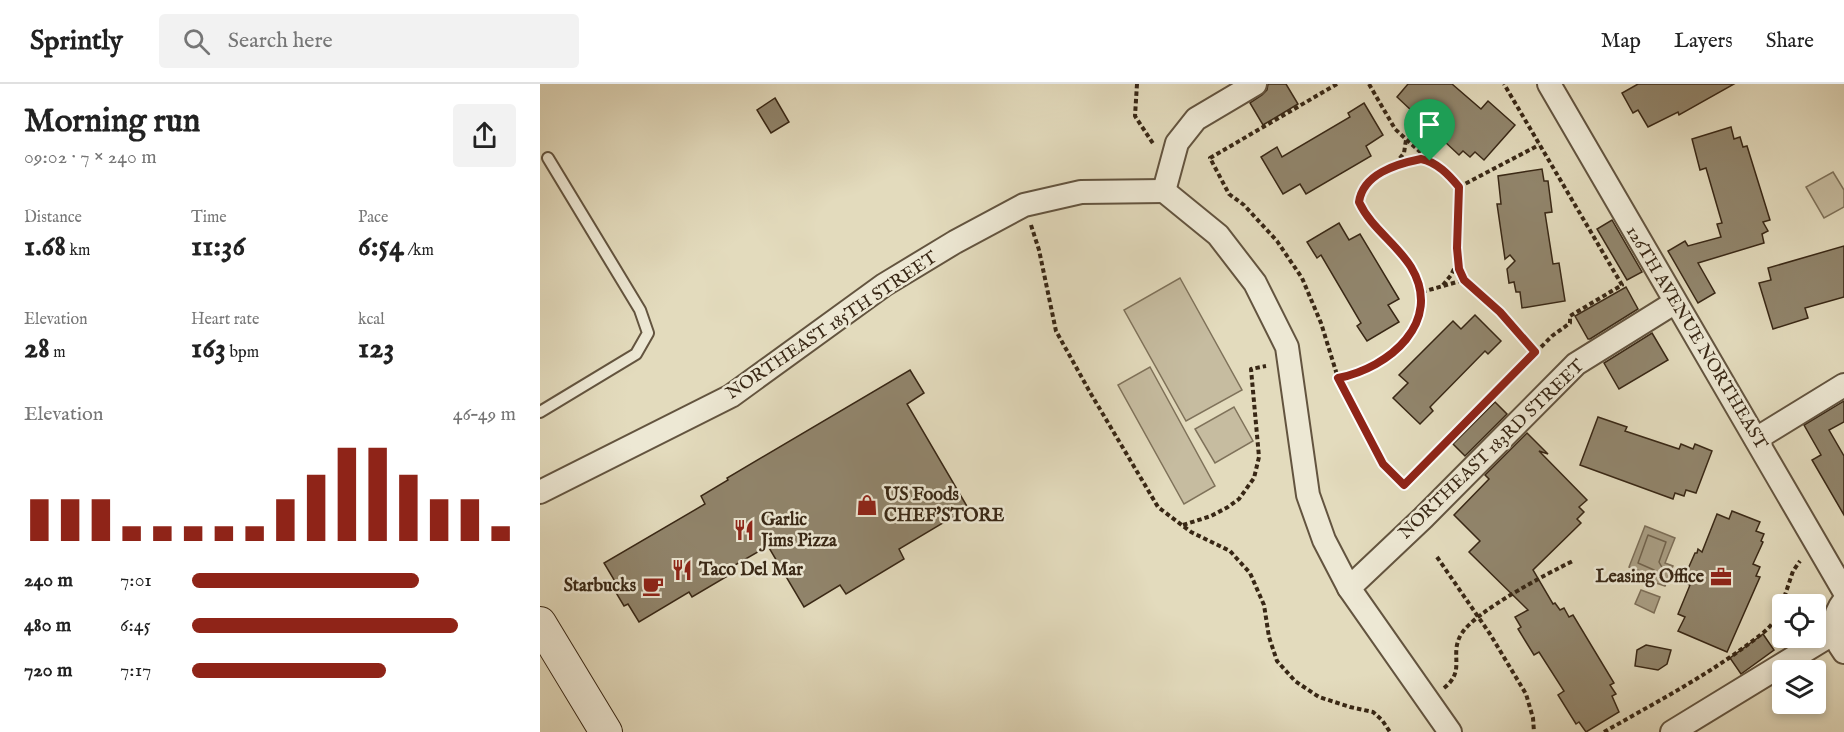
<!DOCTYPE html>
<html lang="en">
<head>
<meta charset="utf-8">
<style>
	body { margin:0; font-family:"IM FELL English",serif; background:#f2f2f2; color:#222; height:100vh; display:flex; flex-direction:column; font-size:22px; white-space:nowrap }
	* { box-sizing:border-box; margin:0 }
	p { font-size:20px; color:#767676 }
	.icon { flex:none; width:33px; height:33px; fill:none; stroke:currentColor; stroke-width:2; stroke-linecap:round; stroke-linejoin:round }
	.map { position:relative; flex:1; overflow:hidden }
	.panel { display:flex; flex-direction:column; background:#fff; width:540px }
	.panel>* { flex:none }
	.controls { position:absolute; left:1232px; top:510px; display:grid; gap:12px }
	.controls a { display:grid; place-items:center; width:54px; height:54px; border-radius:6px; background:#fff; box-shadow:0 3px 9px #0003; font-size:30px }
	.pin { position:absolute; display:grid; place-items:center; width:51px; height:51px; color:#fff; margin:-62px -26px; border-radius:50% 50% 50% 0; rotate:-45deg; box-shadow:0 0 6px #0007 }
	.pin .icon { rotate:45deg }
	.round { display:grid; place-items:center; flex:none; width:63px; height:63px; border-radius:6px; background:#f2f2f2 }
	.overview { display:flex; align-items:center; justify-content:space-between; height:102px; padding:0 24px }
	h1 { font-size:33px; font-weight:700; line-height:45px }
	.stats { display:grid; grid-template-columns:repeat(3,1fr); gap:9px; height:102px; padding:6px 24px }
	.stats div { display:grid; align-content:center }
	.stats b { font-size:30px; font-weight:700 }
	.stats small { font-size:16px; font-weight:400 }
	.stats p { font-size:16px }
	.chart { height:168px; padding:12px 24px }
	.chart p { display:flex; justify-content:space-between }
	.chart svg { width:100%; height:108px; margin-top:6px; stroke:#8f2418; stroke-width:6 }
	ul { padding:0 24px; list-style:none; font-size:20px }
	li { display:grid; grid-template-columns:96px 72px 1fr; align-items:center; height:45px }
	li i { height:15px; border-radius:8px; background:#8f2418 }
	header { display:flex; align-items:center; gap:36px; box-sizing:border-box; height:84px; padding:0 30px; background:#fff; border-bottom:2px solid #e0e0e0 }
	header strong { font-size:28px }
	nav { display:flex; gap:33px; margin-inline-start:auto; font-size:21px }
	.search { width:420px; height:54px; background:#f2f2f2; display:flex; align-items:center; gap:15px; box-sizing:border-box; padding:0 21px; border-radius:6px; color:#767676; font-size:22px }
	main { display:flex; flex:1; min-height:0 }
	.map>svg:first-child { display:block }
	.green { fill:#c6bca0; stroke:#7f725a; stroke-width:1.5 }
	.water { fill:#a99e84; stroke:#7c6e58; stroke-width:1.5 }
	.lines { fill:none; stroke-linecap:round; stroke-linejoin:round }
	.shore { stroke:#70624c; stroke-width:1.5 }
	.building { fill:#91856c; stroke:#382715; stroke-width:1.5 }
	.lane-casing { stroke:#63543f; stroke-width:14 }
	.street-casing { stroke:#63543f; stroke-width:26 }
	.secondary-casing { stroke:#382715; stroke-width:34 }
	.path { stroke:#382715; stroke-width:4; stroke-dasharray:4.5 3; stroke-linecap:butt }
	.lane { stroke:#ede8d4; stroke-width:10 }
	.street { stroke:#ede8d4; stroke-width:22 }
	.secondary { stroke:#ede8d4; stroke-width:32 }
	.route-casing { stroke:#fff; stroke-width:12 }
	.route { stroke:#8f2418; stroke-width:8 }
	.labels { text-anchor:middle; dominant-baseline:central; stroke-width:5; stroke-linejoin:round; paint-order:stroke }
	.street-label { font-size:18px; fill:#382715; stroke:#ede8d4 }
	.poi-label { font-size:18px; font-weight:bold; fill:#382715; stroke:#ede8d4; text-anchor:start }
</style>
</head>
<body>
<header>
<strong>Sprintly</strong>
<div class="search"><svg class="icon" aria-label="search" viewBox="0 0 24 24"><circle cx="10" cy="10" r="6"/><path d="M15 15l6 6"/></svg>Search here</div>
<nav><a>Map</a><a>Layers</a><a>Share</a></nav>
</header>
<main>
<section class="panel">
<div class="overview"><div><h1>Morning run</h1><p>09:02 · 7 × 240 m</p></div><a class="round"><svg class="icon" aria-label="share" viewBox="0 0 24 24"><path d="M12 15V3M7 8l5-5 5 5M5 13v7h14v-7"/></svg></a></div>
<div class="stats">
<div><p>Distance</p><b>1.68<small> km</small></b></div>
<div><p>Time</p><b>11:36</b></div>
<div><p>Pace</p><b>6:54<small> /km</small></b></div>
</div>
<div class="stats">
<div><p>Elevation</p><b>28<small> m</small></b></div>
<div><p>Heart rate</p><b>163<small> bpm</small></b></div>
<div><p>kcal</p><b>123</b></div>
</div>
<div class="chart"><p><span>Elevation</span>46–49 m</p>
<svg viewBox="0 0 160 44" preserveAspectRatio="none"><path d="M5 44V27M15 44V27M25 44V27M35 44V38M45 44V38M55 44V38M65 44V38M75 44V38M85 44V27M95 44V17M105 44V6M115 44V6M125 44V17M135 44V27M145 44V27M155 44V38"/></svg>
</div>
<ul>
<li><b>240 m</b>7:01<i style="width:70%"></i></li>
<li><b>480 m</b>6:45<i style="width:82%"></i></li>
<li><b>720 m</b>7:17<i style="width:60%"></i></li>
</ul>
</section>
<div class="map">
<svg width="1304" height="648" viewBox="0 0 1304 648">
	<rect width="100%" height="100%" fill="#e3dbbd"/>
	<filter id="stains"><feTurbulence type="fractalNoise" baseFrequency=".00333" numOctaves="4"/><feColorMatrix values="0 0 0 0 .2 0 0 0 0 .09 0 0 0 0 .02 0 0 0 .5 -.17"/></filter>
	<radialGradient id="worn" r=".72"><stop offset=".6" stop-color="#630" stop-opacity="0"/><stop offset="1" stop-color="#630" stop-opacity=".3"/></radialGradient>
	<g class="green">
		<path d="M 1293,88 L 1304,106 L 1304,123 L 1284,134 L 1266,103 Z"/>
		<path d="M 640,194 L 702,306 L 646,337 L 584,226 Z"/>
		<path d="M 610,283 L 675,402 L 644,420 L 578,301 Z"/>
		<path d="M 694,323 L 713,357 L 675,379 L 655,345 Z"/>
	</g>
	<g class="water">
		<path d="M 1105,442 L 1135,454 L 1125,479 L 1133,482 L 1125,502 L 1110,497 L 1111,491 L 1089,483 Z"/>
		<path d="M 1101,506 L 1120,513 L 1114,529 L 1095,520 Z"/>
	</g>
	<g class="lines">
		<path class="shore" d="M 1108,451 L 1126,458 L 1119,478 L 1124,487 L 1121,493 L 1118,492 L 1114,486 L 1098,479 Z"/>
	</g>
	<g class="building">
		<path d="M 728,0 L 746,0 L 758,20 L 723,41 L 710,19 L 722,11 L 727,6 Z"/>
		<path d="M 868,0 L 912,0 L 941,25 L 948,17 L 975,41 L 944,76 L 935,68 L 930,73 L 923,67 L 919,71 L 857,13 Z"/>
		<path d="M 1098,0 L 1194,0 L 1139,31 L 1138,28 L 1108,43 L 1098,26 L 1093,29 L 1082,9 Z"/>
		<path d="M 235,14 L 249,38 L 231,49 L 217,26 Z"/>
		<path d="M 824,19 L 843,51 L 826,62 L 831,72 L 766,110 L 760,100 L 743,110 L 721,73 L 737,63 L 742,73 L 810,33 L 808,29 Z"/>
		<path d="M 1191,43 L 1194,55 L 1200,53 L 1203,63 L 1207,62 L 1230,136 L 1223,138 L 1228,147 L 1222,150 L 1224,159 L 1158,179 L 1175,209 L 1158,219 L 1128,167 L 1145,157 L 1148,162 L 1181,153 L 1177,140 L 1182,139 L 1166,84 L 1160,86 L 1152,55 Z"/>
		<path d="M 1002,85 L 1004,97 L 1008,97 L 1012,128 L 1005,129 L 1013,180 L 1019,179 L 1025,217 L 982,224 L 980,208 L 976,208 L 974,198 L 969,199 L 967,185 L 975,177 L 970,171 L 965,175 L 957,120 L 961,120 L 958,92 Z"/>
		<path d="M 1072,136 L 1102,188 L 1087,196 L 1057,145 Z"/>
		<path d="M 799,139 L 809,156 L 820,150 L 859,215 L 848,221 L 859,238 L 827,257 L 817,242 L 821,239 L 781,171 L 777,174 L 767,158 Z"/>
		<path d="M 1304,162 L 1304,213 L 1265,224 L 1268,234 L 1233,245 L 1219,199 L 1231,196 L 1228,184 Z"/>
		<path d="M 1086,203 L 1098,225 L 1050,255 L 1048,255 L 1035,232 Z"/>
		<path d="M 935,231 L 961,257 L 948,270 L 945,267 L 890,323 L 893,327 L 880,340 L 853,314 L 868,299 L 859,291 L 913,237 L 921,245 Z"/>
		<path d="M 1112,249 L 1128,276 L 1079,305 L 1064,279 Z"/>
		<path d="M 370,286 L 384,309 L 367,320 L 428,424 L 359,465 L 364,475 L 306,510 L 300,501 L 264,523 L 228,462 L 188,485 L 191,490 L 152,513 L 149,508 L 99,538 L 88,520 L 84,522 L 72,502 L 76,499 L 64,479 L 165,420 L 161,412 L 188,396 L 187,394 Z"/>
		<path d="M 1304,317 L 1304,338 L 1289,346 L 1304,372 L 1304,431 L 1272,376 L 1281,371 L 1264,341 Z"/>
		<path d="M 955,318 L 967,330 L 925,372 L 913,360 Z"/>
		<path d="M 1058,333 L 1087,343 L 1085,347 L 1139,365 L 1141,360 L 1153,365 L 1155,360 L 1172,367 L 1156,409 L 1146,406 L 1144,412 L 1135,409 L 1133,415 L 1040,381 Z"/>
		<path d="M 987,349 L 1008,370 L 999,367 L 1047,416 L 1039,423 L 1044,428 L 1037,435 L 1041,439 L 993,486 L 1013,520 L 1015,519 L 1020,526 L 1024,524 L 1029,533 L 1033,531 L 1074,599 L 1070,601 L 1076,610 L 1072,612 L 1079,628 L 1046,648 L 1039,638 L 1036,640 L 1018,611 L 1024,607 L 999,568 L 994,571 L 978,545 L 981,543 L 975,533 L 988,526 L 929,468 L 940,457 L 914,431 L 949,395 L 945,391 Z"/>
		<path d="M 1192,427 L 1220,438 L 1216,447 L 1224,450 L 1221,457 L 1223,458 L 1213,480 L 1220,483 L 1216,492 L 1220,493 L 1187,568 L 1138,547 L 1145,533 L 1138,530 L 1150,501 L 1145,499 L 1147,495 L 1144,494 L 1155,469 L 1157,469 L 1158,465 L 1162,468 L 1177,430 L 1189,435 Z"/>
		<path d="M 1223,550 L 1234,566 L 1201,590 L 1190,574 Z"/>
		<path d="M 1106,561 L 1131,566 L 1127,580 L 1118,586 L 1095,582 L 1097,566 Z"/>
	</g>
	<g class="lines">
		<defs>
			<path id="lane" d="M 0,328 L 96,270 L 108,249 L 100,226 L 8,74"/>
			<g id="street">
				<path d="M 1009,0 L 1304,507"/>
				<path d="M 624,107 L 678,151 L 715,199 L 747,263 L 768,411 L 784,456 L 809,504 L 910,648"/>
				<path d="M 624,107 L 637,59 L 656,35 L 715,0"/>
				<path d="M 1216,355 L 1304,301"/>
				<path d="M 0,408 L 191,312 L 344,201 L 415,158 L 484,121 L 541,108 L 624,107"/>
				<path d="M 809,504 L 883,434 L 1036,280 L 1134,219"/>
				<path d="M 1304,517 C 1291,533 1292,552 1304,568"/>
				<path d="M 1132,648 L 1294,549"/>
			</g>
			<path id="secondary" d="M 0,539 L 66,648"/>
		</defs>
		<use href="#lane" class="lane-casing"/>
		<use href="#street" class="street-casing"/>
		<use href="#secondary" class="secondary-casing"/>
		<g class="path">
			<path d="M 597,0 L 595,32 L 614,61"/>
			<path d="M 797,0 L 670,74 L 689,110 L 704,121 L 737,157 L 762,194 L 781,239 L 798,294 L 811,322 L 843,380 L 864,401 L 1012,252 L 1030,239 L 1030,232 L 1082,201 L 964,0"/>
			<path d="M 829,0 L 855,45 L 889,76"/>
			<path d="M 855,80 L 864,69 L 866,56"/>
			<path d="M 919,103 L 999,61"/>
			<path d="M 491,141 L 499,166 L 516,247 L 551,310 L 618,423 L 651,448 L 690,467 L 710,489 L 724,521 L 729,553 L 737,577 L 755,597 L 779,613 L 810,623 L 833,628 L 842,636 L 850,648"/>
			<path d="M 903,201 L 911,191 L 918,177"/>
			<path d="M 882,208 L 924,196"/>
			<path d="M 798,294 C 849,283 904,239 871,183 C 857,159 831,144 819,118 C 819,115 819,111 820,108 C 827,91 874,69 891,77 C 902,83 911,94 919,103 L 917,164 L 919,185 L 924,196 L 960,228 L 995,268"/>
			<path d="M 643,441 L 671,432 L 688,423 L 699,415 L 714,394 L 719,373 L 711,285 L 726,282"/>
			<path d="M 897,473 L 950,550 L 986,610 L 993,634 L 994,648"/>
			<path d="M 1242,520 L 1253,487 L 1260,477"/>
			<path d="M 904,604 C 927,586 908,570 922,549 C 936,527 1008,489 1033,477"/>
			<path d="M 1064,648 C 1118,617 1176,587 1224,548 C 1232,541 1239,532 1242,522"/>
		</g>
		<use href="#lane" class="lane"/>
		<use href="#street" class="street"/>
		<use href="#secondary" class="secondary"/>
	</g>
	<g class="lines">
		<defs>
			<path id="route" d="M 881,75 C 897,78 909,91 919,103 L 917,164 L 919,185 L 924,196 L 960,228 L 995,268 L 864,401 L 843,380 L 798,294 C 849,284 904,238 871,183 C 856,159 831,144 819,118 C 823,90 856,80 881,75 Z"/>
		</defs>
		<use href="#route" class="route-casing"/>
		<use href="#route" class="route"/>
	</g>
	<defs>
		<symbol id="shop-bare" viewBox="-9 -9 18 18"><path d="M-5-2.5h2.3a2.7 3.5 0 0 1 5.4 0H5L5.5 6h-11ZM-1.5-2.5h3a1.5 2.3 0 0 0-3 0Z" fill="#8f2418" stroke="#ede8d4" stroke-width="2.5" paint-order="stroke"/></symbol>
		<symbol id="restaurant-bare" viewBox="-9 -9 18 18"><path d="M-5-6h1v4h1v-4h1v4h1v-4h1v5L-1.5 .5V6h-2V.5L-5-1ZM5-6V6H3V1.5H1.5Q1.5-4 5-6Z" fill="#8f2418" stroke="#ede8d4" stroke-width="2.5" paint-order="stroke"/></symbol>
		<symbol id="office-bare" viewBox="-9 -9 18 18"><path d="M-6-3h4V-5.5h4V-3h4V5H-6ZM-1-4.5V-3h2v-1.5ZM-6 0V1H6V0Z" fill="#8f2418" stroke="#ede8d4" stroke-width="2.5" paint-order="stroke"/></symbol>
		<symbol id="cafe-bare" viewBox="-9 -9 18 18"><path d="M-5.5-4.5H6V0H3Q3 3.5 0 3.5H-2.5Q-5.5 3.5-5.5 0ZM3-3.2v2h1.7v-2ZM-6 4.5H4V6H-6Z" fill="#8f2418" stroke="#ede8d4" stroke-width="2.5" paint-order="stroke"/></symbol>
	</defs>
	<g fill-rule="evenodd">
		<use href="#shop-bare" x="312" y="406" width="30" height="30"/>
		<use href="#restaurant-bare" x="189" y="431" width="30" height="30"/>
		<use href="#restaurant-bare" x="127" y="471" width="30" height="30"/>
		<use href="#office-bare" x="1166" y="478" width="30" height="30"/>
		<use href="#cafe-bare" x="98" y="487" width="30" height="30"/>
	</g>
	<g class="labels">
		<g class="street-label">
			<text transform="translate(292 242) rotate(-34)">NORTHEAST 185TH STREET</text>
			<text transform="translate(1156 254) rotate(59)">126TH AVENUE NORTHEAST</text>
			<text transform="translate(952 366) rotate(-44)">NORTHEAST 183RD STREET</text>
		</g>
		<g class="poi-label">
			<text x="344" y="411">US Foods<tspan x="344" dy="21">CHEF'STORE</tspan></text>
			<text x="221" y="436">Garlic<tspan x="221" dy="21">Jims Pizza</tspan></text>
			<text x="159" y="486">Taco Del Mar</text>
			<text x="1164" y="493" text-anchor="end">Leasing Office</text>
			<text x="96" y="502" text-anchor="end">Starbucks</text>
		</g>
	</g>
	<rect width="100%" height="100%" filter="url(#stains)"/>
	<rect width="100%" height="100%" fill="url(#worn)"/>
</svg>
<div class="controls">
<a><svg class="icon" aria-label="locate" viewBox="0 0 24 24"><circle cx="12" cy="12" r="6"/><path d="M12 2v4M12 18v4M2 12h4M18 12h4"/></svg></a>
<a><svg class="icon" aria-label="layers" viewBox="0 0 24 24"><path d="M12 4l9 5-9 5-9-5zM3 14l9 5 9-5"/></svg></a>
</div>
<div class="pin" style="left:890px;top:77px;background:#1e9e55"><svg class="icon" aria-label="arrive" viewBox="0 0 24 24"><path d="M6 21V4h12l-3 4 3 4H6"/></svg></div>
</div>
</main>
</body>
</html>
